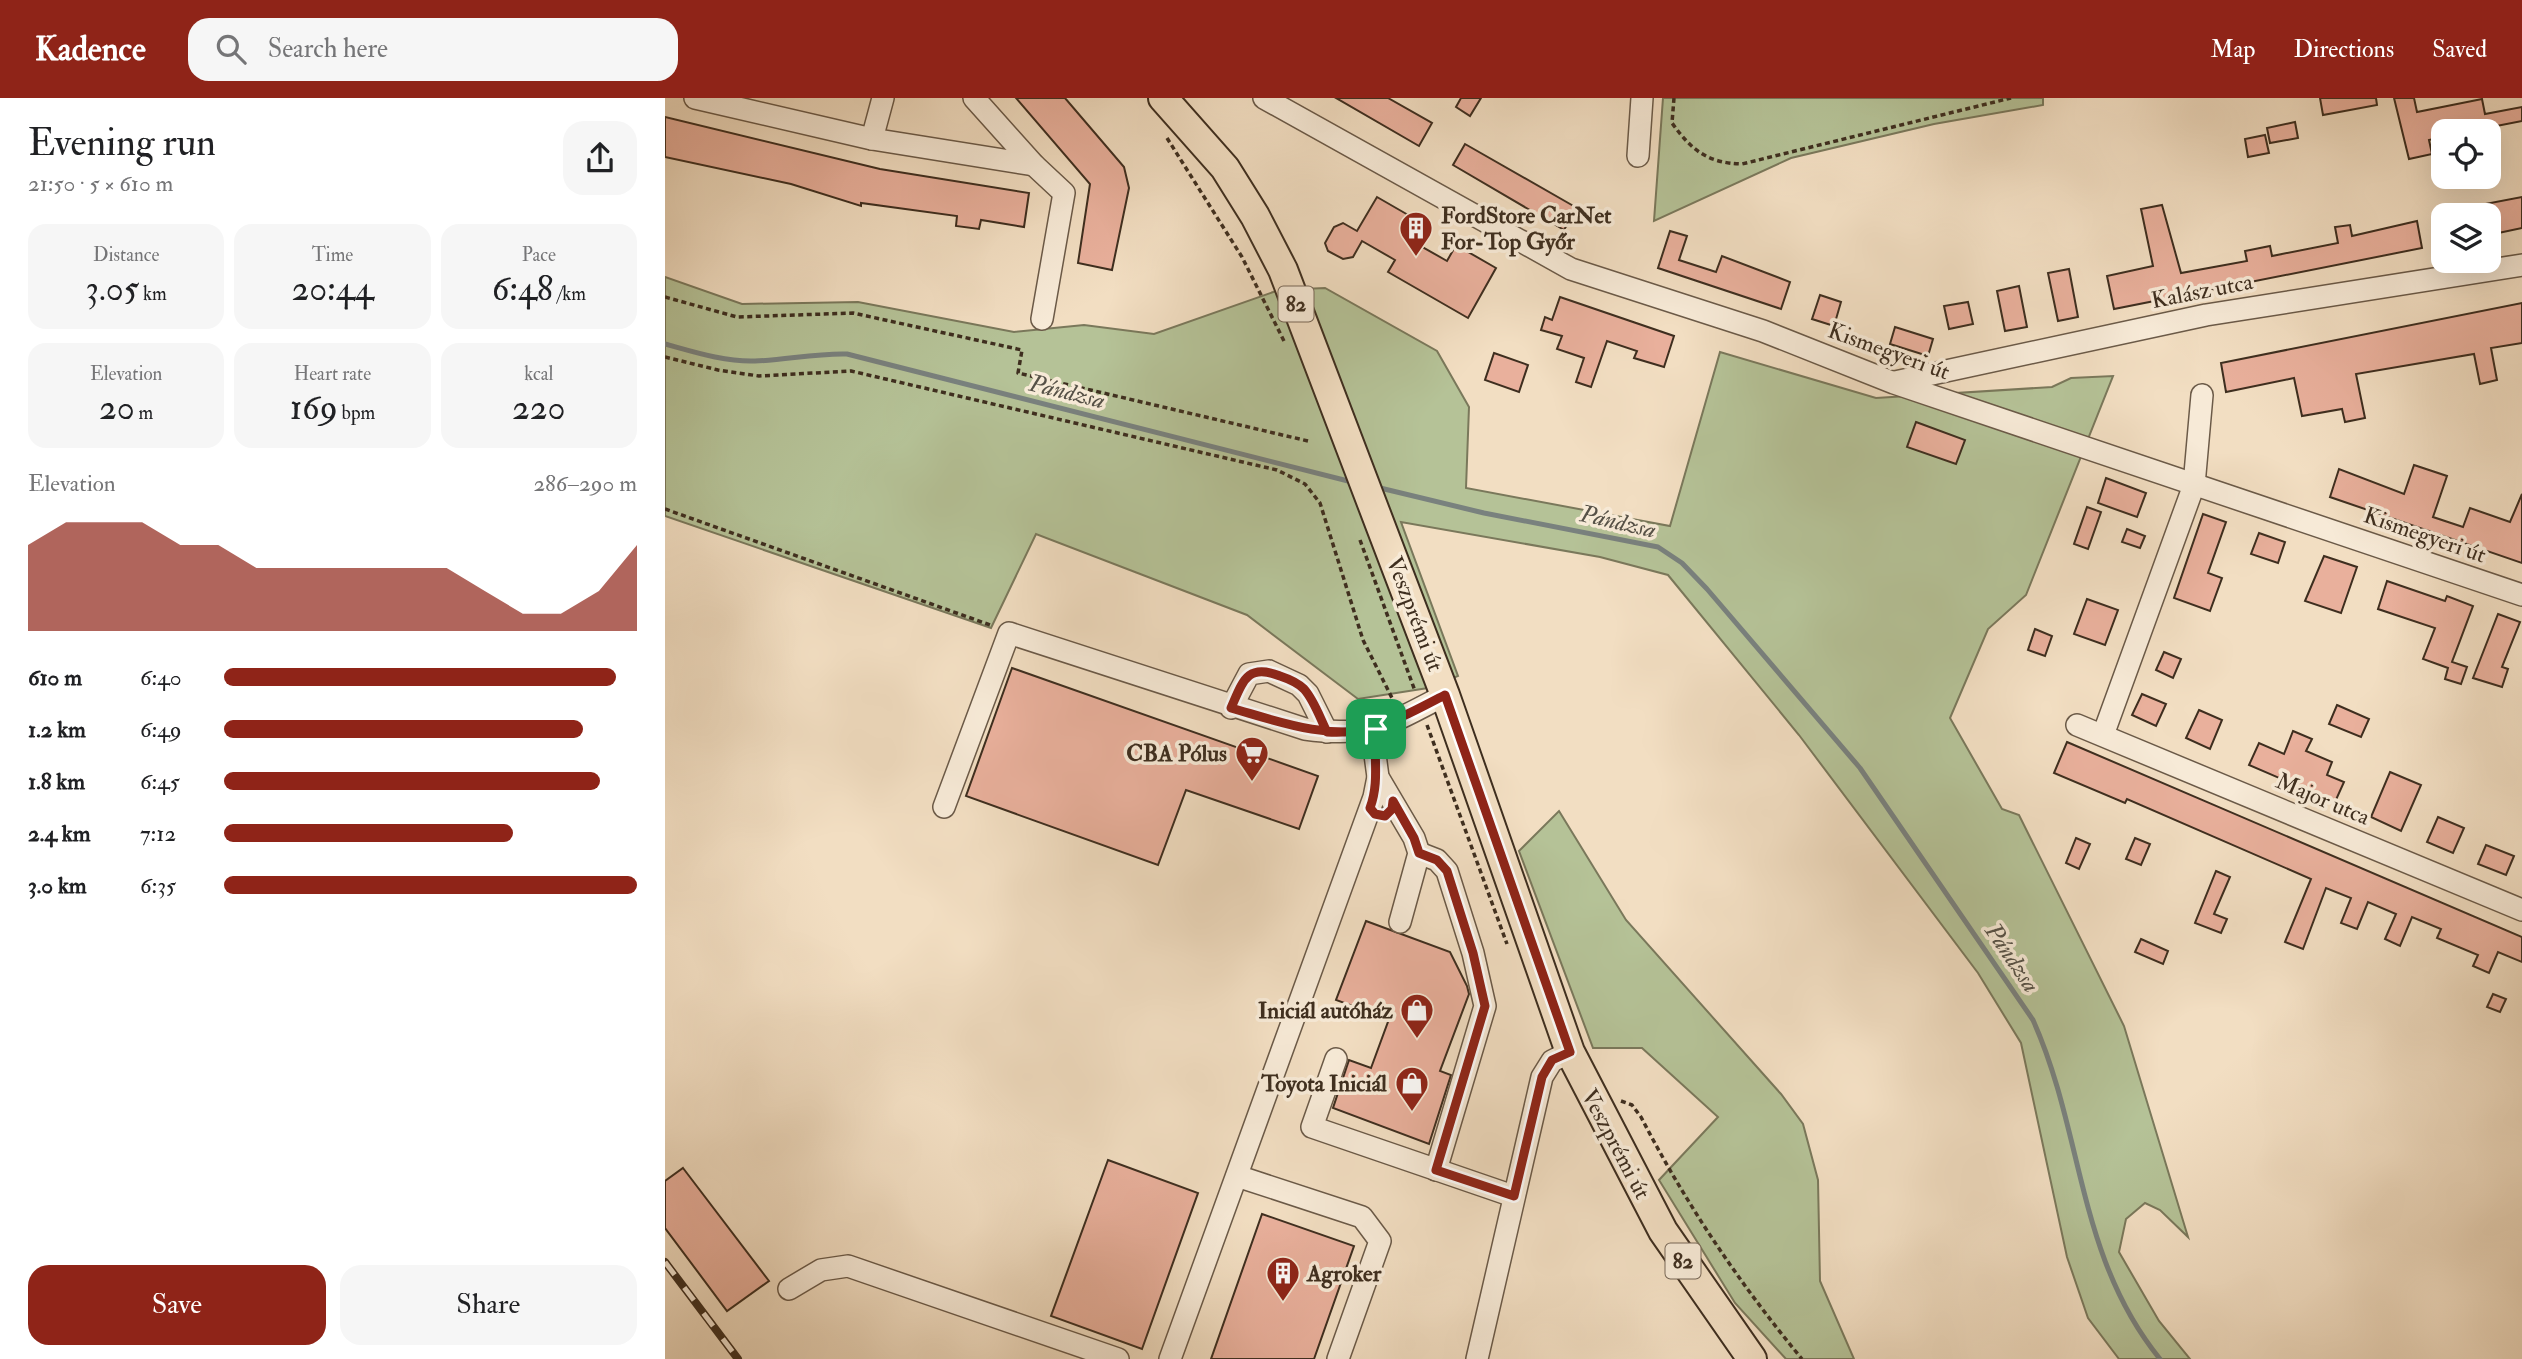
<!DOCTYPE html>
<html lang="en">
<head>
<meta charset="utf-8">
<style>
	body { margin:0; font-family:"IM FELL Double Pica",serif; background:#f6f6f6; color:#202124; height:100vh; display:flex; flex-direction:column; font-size:26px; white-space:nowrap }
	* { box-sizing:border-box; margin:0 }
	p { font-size:23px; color:#757577 }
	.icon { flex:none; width:38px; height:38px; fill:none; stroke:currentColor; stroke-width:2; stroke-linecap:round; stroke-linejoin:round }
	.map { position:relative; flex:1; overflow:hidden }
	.panel { display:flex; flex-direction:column; background:#fff; width:665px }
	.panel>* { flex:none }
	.fabs { position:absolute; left:1766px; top:21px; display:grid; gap:14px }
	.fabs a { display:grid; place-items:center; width:70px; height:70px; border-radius:14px; background:#fff; box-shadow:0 7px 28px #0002; font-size:35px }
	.pin { position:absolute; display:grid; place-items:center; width:60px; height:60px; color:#fff; margin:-30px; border-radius:14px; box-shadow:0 4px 10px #0006 }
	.round { display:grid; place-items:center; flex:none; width:74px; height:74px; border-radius:21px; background:#f6f6f6 }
	.head { display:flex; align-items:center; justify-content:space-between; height:119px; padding:0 28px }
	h1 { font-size:38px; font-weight:600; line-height:52px }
	.metrics { display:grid; grid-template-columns:repeat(3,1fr); gap:10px; height:119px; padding:7px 28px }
	.metrics div { display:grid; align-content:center; border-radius:18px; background:#f6f6f6; text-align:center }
	.metrics b { font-size:35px; font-weight:600 }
	.metrics small { font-size:19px; font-weight:400 }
	.metrics p { font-size:19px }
	.chart { height:196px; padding:14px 28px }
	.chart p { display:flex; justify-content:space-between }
	.chart svg { width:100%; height:126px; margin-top:7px; fill:#8f2418; opacity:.7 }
	.cta { display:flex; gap:14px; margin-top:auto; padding:14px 28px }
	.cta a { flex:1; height:80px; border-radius:21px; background:#8f2418; color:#fff; font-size:28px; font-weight:600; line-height:80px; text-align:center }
	.cta a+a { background:#f6f6f6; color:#202124 }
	ul { padding:0 28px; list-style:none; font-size:23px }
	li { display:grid; grid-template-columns:112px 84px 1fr; align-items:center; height:52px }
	li i { height:18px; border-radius:9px; background:#8f2418 }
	header { display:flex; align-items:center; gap:42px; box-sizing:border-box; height:98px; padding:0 35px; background:#8f2418; color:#fff }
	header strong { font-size:33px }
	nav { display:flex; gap:38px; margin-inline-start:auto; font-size:24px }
	.search { width:490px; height:63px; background:#f6f6f6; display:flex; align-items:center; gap:18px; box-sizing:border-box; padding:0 24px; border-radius:21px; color:#757577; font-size:26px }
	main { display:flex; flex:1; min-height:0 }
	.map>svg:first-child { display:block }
	.green { fill:#b5c297; stroke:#7a785b; stroke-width:2 }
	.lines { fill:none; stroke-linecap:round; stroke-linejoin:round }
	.stream { stroke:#79817e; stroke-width:5 }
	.building { fill:#e9b09c; stroke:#3e2e1f; stroke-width:2 }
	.minor-casing { stroke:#6b5a48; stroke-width:24 }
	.major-casing { stroke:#3e2e1f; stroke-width:32 }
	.path { stroke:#3e2e1f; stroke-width:3.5; stroke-dasharray:5 3.5; stroke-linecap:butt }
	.minor { stroke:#f7ead7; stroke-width:21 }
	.major { stroke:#f2dec2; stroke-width:28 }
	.rail-casing { stroke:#3e2e1f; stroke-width:8 }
	.rail { stroke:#f7ead7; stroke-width:5; stroke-dasharray:16; stroke-linecap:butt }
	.route-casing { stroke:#fff; stroke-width:14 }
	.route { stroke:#8f2418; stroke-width:9 }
	.labels { text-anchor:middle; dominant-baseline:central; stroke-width:7; stroke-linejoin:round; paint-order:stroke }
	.shield { fill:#f7ead7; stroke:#766656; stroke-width:2 }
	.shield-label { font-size:21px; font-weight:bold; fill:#3e2e1f }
	.poi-label { font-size:23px; font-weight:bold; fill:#3e2e1f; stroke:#f7ead7; text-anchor:end }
	.street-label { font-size:23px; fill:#3e2e1f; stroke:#f7ead7 }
	.water-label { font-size:24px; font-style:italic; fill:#565147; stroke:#f7ead7 }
</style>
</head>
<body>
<header>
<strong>Kadence</strong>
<div class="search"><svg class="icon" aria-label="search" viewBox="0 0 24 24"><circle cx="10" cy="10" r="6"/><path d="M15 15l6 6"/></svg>Search here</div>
<nav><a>Map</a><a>Directions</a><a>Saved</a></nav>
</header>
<main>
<section class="panel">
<div class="head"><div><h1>Evening run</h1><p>21:50 · 5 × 610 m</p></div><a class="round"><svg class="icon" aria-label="share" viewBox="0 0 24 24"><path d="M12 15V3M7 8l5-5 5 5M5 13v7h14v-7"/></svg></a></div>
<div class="metrics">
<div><p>Distance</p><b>3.05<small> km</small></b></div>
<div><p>Time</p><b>20:44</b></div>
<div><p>Pace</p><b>6:48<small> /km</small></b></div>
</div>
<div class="metrics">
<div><p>Elevation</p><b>20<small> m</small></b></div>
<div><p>Heart rate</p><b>169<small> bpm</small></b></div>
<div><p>kcal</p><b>220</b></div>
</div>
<div class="chart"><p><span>Elevation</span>286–290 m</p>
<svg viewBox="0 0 160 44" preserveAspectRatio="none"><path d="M0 44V14L10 6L20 6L30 6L40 14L50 14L60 22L70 22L80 22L90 22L100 22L110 22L120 30L130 38L140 38L150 30L160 14V44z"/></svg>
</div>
<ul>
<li><b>610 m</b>6:40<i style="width:95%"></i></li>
<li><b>1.2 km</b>6:49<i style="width:87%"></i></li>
<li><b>1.8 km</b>6:45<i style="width:91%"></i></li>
<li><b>2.4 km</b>7:12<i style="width:70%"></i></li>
<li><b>3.0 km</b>6:35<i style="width:100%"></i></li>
</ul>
<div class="cta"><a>Save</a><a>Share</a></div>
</section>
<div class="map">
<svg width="1857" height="1261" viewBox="0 0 1857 1261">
	<rect width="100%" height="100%" fill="#f2dec2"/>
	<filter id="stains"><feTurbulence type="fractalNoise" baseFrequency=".00286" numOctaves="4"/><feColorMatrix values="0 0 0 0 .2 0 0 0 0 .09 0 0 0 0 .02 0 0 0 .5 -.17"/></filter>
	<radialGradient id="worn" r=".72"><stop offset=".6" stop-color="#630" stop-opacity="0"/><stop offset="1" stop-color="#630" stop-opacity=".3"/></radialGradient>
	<g class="green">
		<path d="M 998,0 L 1378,0 L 1378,7 L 1269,26 L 1126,60 L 989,123 Z"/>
		<path d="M 0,179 L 77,206 L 193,204 L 349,234 L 419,227 L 489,236 L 614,192 L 660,190 L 772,253 L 804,309 L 801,390 L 1005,428 L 1055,254 L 1211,300 L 1387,289 L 1406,280 L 1448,278 L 1361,497 L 1323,531 L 1285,620 L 1337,711 L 1354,717 L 1459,928 L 1523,1139 L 1495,1112 L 1480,1105 L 1461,1121 L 1454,1154 L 1494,1223 L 1525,1261 L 1454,1261 L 1423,1220 L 1402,1159 L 1356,945 L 1313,875 L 1134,637 L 1003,477 L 935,459 L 736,424 L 793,578 L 763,590 L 693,601 L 582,517 L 371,436 L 326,530 L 0,418 Z"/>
		<path d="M 894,713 L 961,822 L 1116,996 L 1138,1026 L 1153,1082 L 1155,1183 L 1189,1261 L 1121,1261 L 1070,1205 L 994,1082 L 1053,1019 L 977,950 L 928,950 L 854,753 Z"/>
	</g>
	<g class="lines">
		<g class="stream">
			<path d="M 0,246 C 29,254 60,264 90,263 C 121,262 151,255 182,256 L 687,384"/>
			<path d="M 711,389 L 819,415 L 993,449 L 1017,465 L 1042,491 L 1195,670 L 1368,922 C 1419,1036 1412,1159 1495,1261"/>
		</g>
	</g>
	<g class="building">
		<path d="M 351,0 L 400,0 L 459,69 L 464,90 L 447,172 L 413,165 L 425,86 Z"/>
		<path d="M 671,0 L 723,0 L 767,25 L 754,48 Z"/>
		<path d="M 796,0 L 816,0 L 805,18 L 791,9 Z"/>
		<path d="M 1655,0 L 1711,0 L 1712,7 L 1658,17 Z"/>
		<path d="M 1729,0 L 1749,0 L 1752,14 L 1817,1 L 1820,16 L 1857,9 L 1857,23 L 1806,33 L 1778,33 L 1778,39 L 1764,42 L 1767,56 L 1744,61 Z"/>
		<path d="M 0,19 L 215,71 L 364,95 L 359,129 L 316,122 L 314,131 L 291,128 L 292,118 L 196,105 L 196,108 L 126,86 L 0,59 Z"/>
		<path d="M 1630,24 L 1633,40 L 1605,45 L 1602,30 Z"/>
		<path d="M 1600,37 L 1604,55 L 1583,59 L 1580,41 Z"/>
		<path d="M 800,46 L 912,110 L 899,132 L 788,67 Z"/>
		<path d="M 712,99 L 764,129 L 754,147 L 782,163 L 791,147 L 831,170 L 803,220 L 723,174 L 730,162 L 697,143 L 688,159 L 678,161 L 663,153 L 660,145 L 669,129 L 678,125 L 692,133 Z"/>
		<path d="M 1857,99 L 1857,130 L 1824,137 L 1824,117 L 1795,117 L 1794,111 Z"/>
		<path d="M 1497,107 L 1516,175 L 1582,163 L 1580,153 L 1605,148 L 1607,158 L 1673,145 L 1670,129 L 1685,127 L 1687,138 L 1752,123 L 1757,150 L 1449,211 L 1442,178 L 1488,168 L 1476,111 Z"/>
		<path d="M 1005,133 L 1022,138 L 1014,162 L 1051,174 L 1057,158 L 1125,184 L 1116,211 L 993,170 Z"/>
		<path d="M 1404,171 L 1413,219 L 1393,223 L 1383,175 Z"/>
		<path d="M 1354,188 L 1362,229 L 1340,233 L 1332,193 Z"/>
		<path d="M 1155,197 L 1176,204 L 1169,228 L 1147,221 Z"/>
		<path d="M 895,199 L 1009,238 L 999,269 L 969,260 L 972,253 L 942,243 L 926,289 L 911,284 L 919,260 L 892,251 L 897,238 L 876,232 L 880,219 L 887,222 Z"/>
		<path d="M 1303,204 L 1308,226 L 1284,231 L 1279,208 Z"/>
		<path d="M 1857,205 L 1857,245 L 1826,250 L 1832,282 L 1815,286 L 1809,256 L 1691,276 L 1700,320 L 1680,324 L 1677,311 L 1637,318 L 1629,280 L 1561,294 L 1556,265 Z"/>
		<path d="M 1230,229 L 1268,241 L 1263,258 L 1225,246 Z"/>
		<path d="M 829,255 L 863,267 L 854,294 L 820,282 Z"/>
		<path d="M 1251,324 L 1300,342 L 1291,366 L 1242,349 Z"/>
		<path d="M 1749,367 L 1782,378 L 1768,419 L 1798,429 L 1805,410 L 1845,424 L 1857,396 L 1857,465 L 1665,399 L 1674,371 L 1739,396 Z"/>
		<path d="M 1441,380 L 1481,395 L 1472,419 L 1433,405 Z"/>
		<path d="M 1422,409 L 1436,414 L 1423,451 L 1409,446 Z"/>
		<path d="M 1538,416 L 1561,424 L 1543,475 L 1557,480 L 1545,513 L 1509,500 Z"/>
		<path d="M 1462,431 L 1480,438 L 1475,450 L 1457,444 Z"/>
		<path d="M 1594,435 L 1620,444 L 1613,465 L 1586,456 Z"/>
		<path d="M 1659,458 L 1692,469 L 1676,515 L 1640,503 Z"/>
		<path d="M 1722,483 L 1780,503 L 1782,498 L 1808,508 L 1787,564 L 1802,569 L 1796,586 L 1780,581 L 1783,570 L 1758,561 L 1770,530 L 1713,511 Z"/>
		<path d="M 1422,501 L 1453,512 L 1440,547 L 1409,536 Z"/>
		<path d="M 1833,516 L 1855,524 L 1837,569 L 1843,571 L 1837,589 L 1808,580 Z"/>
		<path d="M 1370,531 L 1387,538 L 1380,558 L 1363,552 Z"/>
		<path d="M 1499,554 L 1516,561 L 1508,580 L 1491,572 Z"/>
		<path d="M 347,570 L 653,678 L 634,731 L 521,692 L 493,767 L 301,698 Z"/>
		<path d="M 1477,596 L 1501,606 L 1491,628 L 1467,617 Z"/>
		<path d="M 1672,607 L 1704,621 L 1696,639 L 1664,626 Z"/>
		<path d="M 1534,612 L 1557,622 L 1545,651 L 1521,640 Z"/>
		<path d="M 1628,633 L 1647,641 L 1641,653 L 1667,664 L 1662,677 L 1679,684 L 1670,704 L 1584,667 L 1594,645 L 1619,656 Z"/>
		<path d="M 1402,644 L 1857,839 L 1857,864 L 1833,854 L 1824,875 L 1808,868 L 1813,857 L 1772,840 L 1776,831 L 1747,819 L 1735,848 L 1720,841 L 1731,816 L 1703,804 L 1692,831 L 1676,825 L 1686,800 L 1661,790 L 1638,851 L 1620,844 L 1646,781 L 1462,701 L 1460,705 L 1389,675 Z"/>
		<path d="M 1725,674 L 1756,687 L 1736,733 L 1706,719 Z"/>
		<path d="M 1773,719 L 1799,730 L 1788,755 L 1762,744 Z"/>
		<path d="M 1411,740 L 1425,746 L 1414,771 L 1401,765 Z"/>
		<path d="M 1470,740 L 1485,746 L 1476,767 L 1461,761 Z"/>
		<path d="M 1821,747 L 1849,758 L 1841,777 L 1813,766 Z"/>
		<path d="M 1551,773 L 1565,779 L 1549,816 L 1562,821 L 1556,835 L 1530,825 Z"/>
		<path d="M 701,823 L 785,854 L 802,888 L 804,896 L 775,973 L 786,977 L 764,1046 L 668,1010 L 684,962 L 706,970 L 724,921 L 671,902 Z"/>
		<path d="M 1476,841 L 1503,853 L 1498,866 L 1470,854 Z"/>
		<path d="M 1828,896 L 1841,901 L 1835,914 L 1822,909 Z"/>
		<path d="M 443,1062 L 533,1095 L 477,1251 L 386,1218 Z"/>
		<path d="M 18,1070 L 104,1183 L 62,1213 L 0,1130 L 0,1083 Z"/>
		<path d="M 597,1116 L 689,1148 L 649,1261 L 546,1261 Z"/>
	</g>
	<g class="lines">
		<defs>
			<g id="minor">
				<path d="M 30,0 L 207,41 L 369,67"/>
				<path d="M 309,0 L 369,67 L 399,95 L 377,221"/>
				<path d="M 599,0 L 906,171 L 1098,233 L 1229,285 L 1857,497"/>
				<path d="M 207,41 L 218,0"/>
				<path d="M 973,58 L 977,0"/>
				<path d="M 1230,284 L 1541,217 L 1857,167"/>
				<path d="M 566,610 L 584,576 L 604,573 L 634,587 L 643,596 L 662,634"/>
				<path d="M 1412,627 L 1857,812"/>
				<path d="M 711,631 L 709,649 L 713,679 L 749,740 L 754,755 L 735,824"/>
				<path d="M 1438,637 L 1529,387 L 1537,297"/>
				<path d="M 279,709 L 344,535 L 640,631 C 706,640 724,626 780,597"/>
				<path d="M 754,755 L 772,762 L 782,773 L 808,855 L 820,908 L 771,1072"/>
				<path d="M 671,961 L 647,1029 L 848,1098"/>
				<path d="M 572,1078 L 697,1119 L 715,1143 L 673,1261"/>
				<path d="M 124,1191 L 156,1172 L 183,1168 L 453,1261"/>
				<path d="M 505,1261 L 709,699 L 713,679"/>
				<path d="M 812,1261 L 877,979 L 887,963 L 905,954"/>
			</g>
			<path id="major" d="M 498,0 L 560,70 L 590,118 L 618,172 L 780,597 L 905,954 L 998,1133 L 1087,1261"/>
		</defs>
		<use href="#minor" class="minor-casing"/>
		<use href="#major" class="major-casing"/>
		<g class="path">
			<path d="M 1009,0 L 1007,25 C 1027,53 1043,65 1077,66 L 1346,0"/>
			<path d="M 502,40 L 577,159 L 620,245"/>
			<path d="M 0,199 L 72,219 L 188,215 L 357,252 L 353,275 L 643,343"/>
			<path d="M 0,259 L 53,272 L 94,278 L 186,273 L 612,372 L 640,386 L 655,405 L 698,542 L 729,604"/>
			<path d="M 0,411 L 328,528"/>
			<path d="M 695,442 L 750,593"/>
			<path d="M 762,627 L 842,846"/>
			<path d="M 956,1003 L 967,1007 L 976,1019 C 1021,1106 1074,1185 1137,1261"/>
		</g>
		<use href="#minor" class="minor"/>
		<use href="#major" class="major"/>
		<defs>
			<path id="rail" d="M 0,1164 L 73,1261"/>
		</defs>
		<use href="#rail" class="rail-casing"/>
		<use href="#rail" class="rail"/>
	</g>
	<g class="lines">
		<defs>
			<path id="route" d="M 711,631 C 708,659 715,683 705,710 L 710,716 L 720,718 L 727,711 L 728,703 L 749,740 L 754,755 L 772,762 L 782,773 L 808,855 L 820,908 L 771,1072 L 849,1098 L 877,979 L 887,962 L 905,954 L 780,597 C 739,618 710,637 662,634 C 655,620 649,602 639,591 C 632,584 624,581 615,578 C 582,565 578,583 566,610 C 615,624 660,641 711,631"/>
		</defs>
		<use href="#route" class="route-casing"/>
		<use href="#route" class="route"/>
	</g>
	<defs>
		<symbol id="building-pin" viewBox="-11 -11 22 30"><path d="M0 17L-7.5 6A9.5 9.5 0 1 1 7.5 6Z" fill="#8f2418" stroke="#f7ead7"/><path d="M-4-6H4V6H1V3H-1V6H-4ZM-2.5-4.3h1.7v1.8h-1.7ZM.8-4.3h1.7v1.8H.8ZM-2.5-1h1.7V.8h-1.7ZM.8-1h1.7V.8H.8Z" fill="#fff"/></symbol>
		<symbol id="supermarket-pin" viewBox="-11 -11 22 30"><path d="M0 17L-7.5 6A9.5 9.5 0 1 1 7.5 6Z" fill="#8f2418" stroke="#f7ead7"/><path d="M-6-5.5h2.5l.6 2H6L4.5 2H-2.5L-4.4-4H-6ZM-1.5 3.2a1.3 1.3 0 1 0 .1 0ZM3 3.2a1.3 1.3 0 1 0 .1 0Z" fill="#fff"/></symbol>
		<symbol id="shop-pin" viewBox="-11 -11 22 30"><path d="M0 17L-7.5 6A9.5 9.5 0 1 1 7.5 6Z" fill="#8f2418" stroke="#f7ead7"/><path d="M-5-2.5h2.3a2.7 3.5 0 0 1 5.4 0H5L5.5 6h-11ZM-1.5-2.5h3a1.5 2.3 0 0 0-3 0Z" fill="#fff"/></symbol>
	</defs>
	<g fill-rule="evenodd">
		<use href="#building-pin" x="732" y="111" width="38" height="52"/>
		<use href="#supermarket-pin" x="568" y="636" width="38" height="52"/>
		<use href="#shop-pin" x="733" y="893" width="38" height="52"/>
		<use href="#shop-pin" x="728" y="966" width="38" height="52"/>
		<use href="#building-pin" x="599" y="1156" width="38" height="52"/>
	</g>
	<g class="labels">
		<g class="shield">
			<rect x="613.5" y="188.5" width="35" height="35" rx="5"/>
			<rect x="1000.5" y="1145.5" width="35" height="35" rx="5"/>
		</g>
		<g class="shield-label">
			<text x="631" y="206">82</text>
			<text x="1018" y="1163">82</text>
		</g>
		<g class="poi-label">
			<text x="776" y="117" text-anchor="start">FordStore CarNet<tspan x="776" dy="26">For-Top Győr</tspan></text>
			<text x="562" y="655">CBA Pólus</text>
			<text x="728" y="912">Iniciál autóház</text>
			<text x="722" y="985">Toyota Iniciál</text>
			<text x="642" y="1175" text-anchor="start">Agroker</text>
		</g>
		<g class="street-label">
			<text transform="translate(1537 193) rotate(-11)">Kalász utca</text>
			<text transform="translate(1224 253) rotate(20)">Kismegyeri út</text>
			<text transform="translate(1760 437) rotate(19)">Kismegyeri út</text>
			<text transform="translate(750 516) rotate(69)">Veszprémi út</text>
			<text transform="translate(1658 701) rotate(23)">Major utca</text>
			<text transform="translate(951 1046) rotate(62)">Veszprémi út</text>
		</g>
		<g class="water-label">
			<text transform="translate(402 294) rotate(14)">Pándzsa</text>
			<text transform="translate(953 424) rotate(13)">Pándzsa</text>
			<text transform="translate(1347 860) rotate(56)">Pándzsa</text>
		</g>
	</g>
	<rect width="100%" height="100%" filter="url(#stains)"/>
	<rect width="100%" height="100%" fill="url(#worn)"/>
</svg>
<div class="fabs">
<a><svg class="icon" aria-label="locate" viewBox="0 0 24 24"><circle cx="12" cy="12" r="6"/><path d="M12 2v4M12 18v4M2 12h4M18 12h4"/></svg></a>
<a><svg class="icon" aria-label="layers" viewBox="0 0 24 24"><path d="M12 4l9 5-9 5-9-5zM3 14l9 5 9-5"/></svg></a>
</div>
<div class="pin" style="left:711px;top:631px;background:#1e9e55"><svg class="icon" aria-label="arrive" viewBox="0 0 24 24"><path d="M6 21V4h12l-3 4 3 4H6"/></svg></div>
</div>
</main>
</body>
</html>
